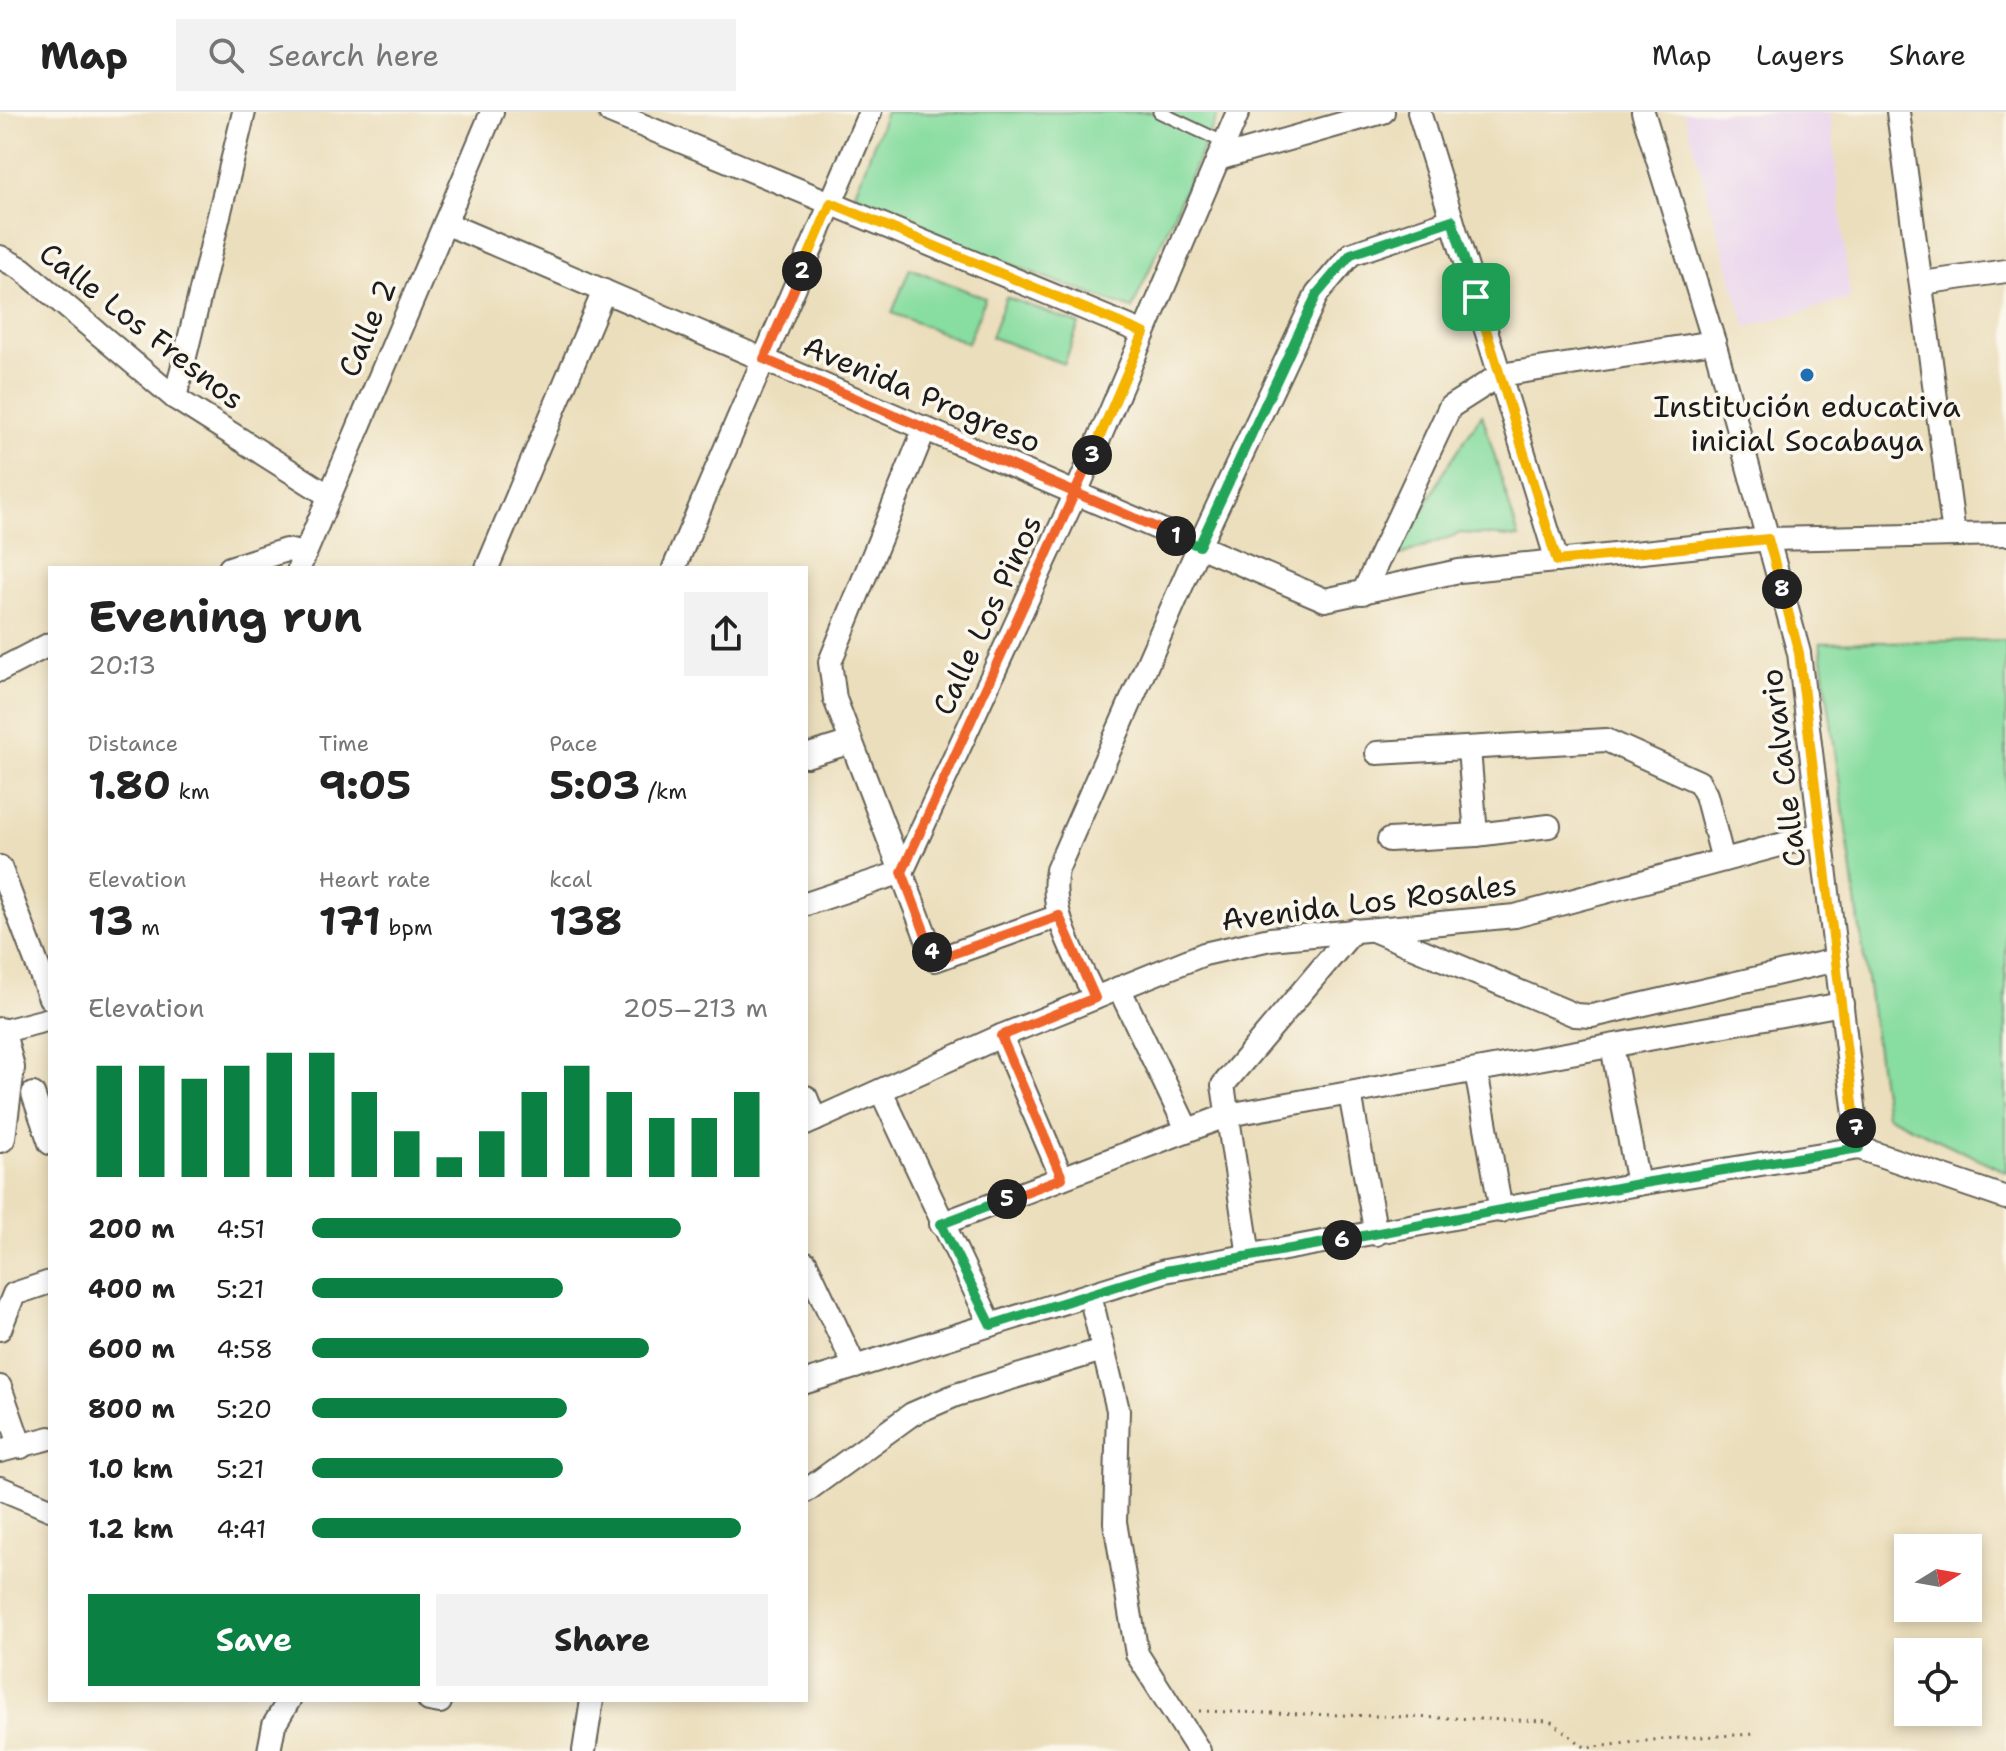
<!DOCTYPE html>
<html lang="en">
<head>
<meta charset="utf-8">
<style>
	body { margin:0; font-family:"Shantell Sans",sans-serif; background:#f2f2f2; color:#222; height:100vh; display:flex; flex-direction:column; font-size:30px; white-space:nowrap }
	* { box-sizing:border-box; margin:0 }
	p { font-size:26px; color:#767676 }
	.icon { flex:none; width:44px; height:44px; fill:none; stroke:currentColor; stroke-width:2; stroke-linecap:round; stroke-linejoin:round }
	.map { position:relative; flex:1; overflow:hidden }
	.side { position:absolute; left:48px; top:454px; width:760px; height:1136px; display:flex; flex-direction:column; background:#fff; border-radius:0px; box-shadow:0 4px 12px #0003 }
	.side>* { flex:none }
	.needle { width:52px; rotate:79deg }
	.buttons { position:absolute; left:1894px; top:1422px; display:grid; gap:16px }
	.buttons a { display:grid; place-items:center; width:88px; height:88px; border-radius:0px; background:#fff; box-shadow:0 4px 12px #0003; font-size:40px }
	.pin { position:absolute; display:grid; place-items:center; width:68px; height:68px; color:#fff; margin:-34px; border-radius:16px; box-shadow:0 4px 12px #0006 }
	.km { position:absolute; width:40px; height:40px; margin:-20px; border-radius:50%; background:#222; color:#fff; font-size:22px; line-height:40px; text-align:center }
	.round { display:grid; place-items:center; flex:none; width:84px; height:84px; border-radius:0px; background:#f2f2f2 }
	.overview { display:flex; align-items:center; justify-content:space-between; height:136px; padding:0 40px }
	h1 { font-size:44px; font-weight:700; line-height:60px }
	.metrics { display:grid; grid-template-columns:repeat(3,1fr); gap:12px; height:136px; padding:8px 40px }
	.metrics div { display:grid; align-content:center }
	.metrics b { font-size:40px; font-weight:700 }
	.metrics small { font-size:22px; font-weight:400 }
	.metrics p { font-size:22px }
	.chart { height:224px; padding:16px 40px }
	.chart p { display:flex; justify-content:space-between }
	.chart svg { width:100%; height:144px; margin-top:8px; stroke:#0b8043; stroke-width:6 }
	.action { display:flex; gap:16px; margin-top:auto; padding:16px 40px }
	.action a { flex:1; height:92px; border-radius:0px; background:#0b8043; color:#fff; font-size:32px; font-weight:700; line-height:92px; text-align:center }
	.action a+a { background:#f2f2f2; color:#222 }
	ul { padding:0 40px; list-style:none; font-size:26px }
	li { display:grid; grid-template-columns:128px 96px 1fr; align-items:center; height:60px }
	li i { height:20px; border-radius:10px; background:#0b8043 }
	header { display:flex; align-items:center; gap:48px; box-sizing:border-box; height:112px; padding:0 40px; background:#fff; border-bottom:2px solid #e0e0e0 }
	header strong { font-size:38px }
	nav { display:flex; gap:44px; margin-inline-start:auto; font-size:28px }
	.search { width:560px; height:72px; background:#f2f2f2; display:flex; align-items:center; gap:20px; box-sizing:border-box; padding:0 28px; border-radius:0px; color:#767676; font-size:30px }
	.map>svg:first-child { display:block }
	.built { fill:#e8d2ee }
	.green { fill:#88dda0; stroke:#527c5e; stroke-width:2 }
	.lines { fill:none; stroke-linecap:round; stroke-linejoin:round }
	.lane-casing { stroke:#646054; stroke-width:15 }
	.street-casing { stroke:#646054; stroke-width:26 }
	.secondary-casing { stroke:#646054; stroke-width:34 }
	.path { stroke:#646054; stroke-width:3; stroke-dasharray:2 6; stroke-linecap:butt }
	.lane { stroke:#fff; stroke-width:11 }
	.street { stroke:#fff; stroke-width:22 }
	.secondary { stroke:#fff; stroke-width:30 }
	.split-1-casing { stroke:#fff; stroke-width:16 }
	.split-2-casing { stroke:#fff; stroke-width:16 }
	.split-3-casing { stroke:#fff; stroke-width:16 }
	.split-4-casing { stroke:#fff; stroke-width:16 }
	.split-5-casing { stroke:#fff; stroke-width:16 }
	.split-6-casing { stroke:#fff; stroke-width:16 }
	.split-7-casing { stroke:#fff; stroke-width:16 }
	.split-8-casing { stroke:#fff; stroke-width:16 }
	.split-9-casing { stroke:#fff; stroke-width:16 }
	.split-1 { stroke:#22a559; stroke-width:10 }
	.split-2 { stroke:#f0652b; stroke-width:10 }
	.split-3 { stroke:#f5b400; stroke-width:10 }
	.split-4 { stroke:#f0652b; stroke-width:10 }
	.split-5 { stroke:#f0652b; stroke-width:10 }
	.split-6 { stroke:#22a559; stroke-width:10 }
	.split-7 { stroke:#22a559; stroke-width:10 }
	.split-8 { stroke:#f5b400; stroke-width:10 }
	.split-9 { stroke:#f5b400; stroke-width:10 }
	.poi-dot { fill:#1f6fb2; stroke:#fbf7ec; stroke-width:3 }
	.labels { text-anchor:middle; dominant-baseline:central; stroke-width:7; stroke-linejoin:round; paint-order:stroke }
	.street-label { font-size:30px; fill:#1c1c1c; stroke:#fbf7ec }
	.poi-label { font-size:30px; fill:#1c1c1c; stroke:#fbf7ec }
</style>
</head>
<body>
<header>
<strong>Map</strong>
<div class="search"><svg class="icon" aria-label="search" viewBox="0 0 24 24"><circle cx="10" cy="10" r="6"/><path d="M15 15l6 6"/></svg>Search here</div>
<nav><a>Map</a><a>Layers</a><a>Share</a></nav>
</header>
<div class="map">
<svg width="2006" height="1639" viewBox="0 0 2006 1639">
	<rect width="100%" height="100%" fill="#fbf7ec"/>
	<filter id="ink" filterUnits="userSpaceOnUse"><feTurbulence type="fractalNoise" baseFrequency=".0125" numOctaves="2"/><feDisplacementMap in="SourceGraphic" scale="16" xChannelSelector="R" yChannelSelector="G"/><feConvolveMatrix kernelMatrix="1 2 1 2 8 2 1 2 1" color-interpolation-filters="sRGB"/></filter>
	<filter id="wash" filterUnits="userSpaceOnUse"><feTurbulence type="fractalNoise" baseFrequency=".006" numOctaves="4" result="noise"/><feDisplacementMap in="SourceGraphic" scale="32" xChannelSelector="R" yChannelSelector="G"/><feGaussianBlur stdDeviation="1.8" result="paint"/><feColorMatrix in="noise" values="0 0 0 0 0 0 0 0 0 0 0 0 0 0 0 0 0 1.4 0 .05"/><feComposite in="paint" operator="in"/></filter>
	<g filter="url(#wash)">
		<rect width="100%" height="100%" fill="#ebdebc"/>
		<path class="built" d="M 1684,0 L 1830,0 L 1850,187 L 1746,215 Z"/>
		<g class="green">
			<path d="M 886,0 L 1219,0 L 1132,197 L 850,94 Z"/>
			<path d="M 910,156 L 985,186 L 968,231 L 892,201 Z"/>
			<path d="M 1006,185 L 1079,212 L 1064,252 L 991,225 Z"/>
			<path d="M 1482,302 L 1519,426 L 1461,421 L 1398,444 L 1446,356 Z"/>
			<path d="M 2006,528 L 2006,1060 L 1886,1003 L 1820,531 Z"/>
		</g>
	</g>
	<g filter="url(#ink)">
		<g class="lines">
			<defs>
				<path id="lane" d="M 1159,0 L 1225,31"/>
				<g id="street">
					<path d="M 610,0 L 1144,221"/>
					<path d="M 1419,0 L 1557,449"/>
					<path d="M 1643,0 L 1714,230 L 1799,541 L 1859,1036"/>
					<path d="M 1898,0 L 1954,423"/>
					<path d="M 1218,47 L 1383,0"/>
					<path d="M 445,111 L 1325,488 L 1459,459 L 1768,427 L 2006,422"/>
					<path d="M 0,145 L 22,157 L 175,286 L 328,383"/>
					<path d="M 1922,171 L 2006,159"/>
					<path d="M 175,286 L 244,0"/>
					<path d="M 925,316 L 830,550 L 835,587 L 935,848 L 1059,804"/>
					<path d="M 230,456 L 286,438 L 305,442"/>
					<path d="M 299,456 L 492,0"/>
					<path d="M 487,456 L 604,179"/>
					<path d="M 674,456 L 870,0"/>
					<path d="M 1363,481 L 1450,295 L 1500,263 L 1714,230"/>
					<path d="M 0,558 L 50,532"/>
					<path d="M 1469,637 L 1476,723"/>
					<path d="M 1377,641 L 1606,628 L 1699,670 L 1706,683 L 1723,748"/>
					<path d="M 806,644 L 851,630"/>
					<path d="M 1389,728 L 1476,723 L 1549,714"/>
					<path d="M 0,755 L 50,886"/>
					<path d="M 806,792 L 902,760 L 1076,381 L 1238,0"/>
					<path d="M 1373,818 L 1575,903 L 1592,904 L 1836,848"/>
					<path d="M 1119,876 L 1187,1017"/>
					<path d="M 1095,886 C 1077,845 1048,803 1057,758 L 1199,434 L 1317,182 L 1351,142 L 1452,108"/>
					<path d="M 0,920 L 50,907"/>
					<path d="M 1001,924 L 1062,1066"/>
					<path d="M 1612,934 L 1638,1072"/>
					<path d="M 1476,959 L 1501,1099"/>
					<path d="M 881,979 L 991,1213"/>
					<path d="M 33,982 L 50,1031"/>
					<path d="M 1350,982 L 1376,1122"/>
					<path d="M 806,985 L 815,1008"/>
					<path d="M 806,1012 L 1001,924 L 1204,842 L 1270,827 L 1515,804 L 1821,722"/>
					<path d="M 941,1112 L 1228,1003 L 1842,892"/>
					<path d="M 1249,1144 L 1223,973 L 1354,818"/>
					<path d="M 806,1151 L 855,1255"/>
					<path d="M 1090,1183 L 1118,1298 L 1115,1410 L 1137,1542 L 1199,1639"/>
					<path d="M 0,1217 L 14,1182 L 50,1170"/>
					<path d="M 806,1270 L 1165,1159 L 1638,1072 L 1859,1036 L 2006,1086"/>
					<path d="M 0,1275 L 21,1335"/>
					<path d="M 0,1339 L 50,1326"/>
					<path d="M 0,1376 L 50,1397"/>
					<path d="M 806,1379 L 912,1302 L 956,1283 L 1102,1238"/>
					<path d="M 429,1588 L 440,1590"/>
					<path d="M 269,1639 L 274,1613 L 289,1588"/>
					<path d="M 584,1639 L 592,1588"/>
				</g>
				<path id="secondary" d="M 0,921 L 9,956 L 0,1025"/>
			</defs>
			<use href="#lane" class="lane-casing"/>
			<use href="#street" class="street-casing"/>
			<use href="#secondary" class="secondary-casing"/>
			<path class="path" d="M 1199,1599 L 1550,1609 L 1586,1636 L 1662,1627 L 1755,1622"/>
			<use href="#lane" class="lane"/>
			<use href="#street" class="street"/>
			<use href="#secondary" class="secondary"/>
		</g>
	</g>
	<g class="lines" filter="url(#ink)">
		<defs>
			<path id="split-1" d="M 1176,424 L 1199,434 L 1317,182 L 1351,142 L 1452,108 L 1476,185"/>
			<path id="split-2" d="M 802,159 L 764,247 L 1176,424"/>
			<path id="split-3" d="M 802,159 L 831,91 L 1144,221 L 1092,343"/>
			<path id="split-4" d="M 932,840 L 902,760 L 1092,343"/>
			<path id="split-5" d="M 932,840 L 935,848 L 1059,804 L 1095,886 L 1001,924 L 1062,1066 L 1007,1087"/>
			<path id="split-6" d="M 1007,1087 L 941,1112 L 991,1213 L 1165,1159 L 1342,1128"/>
			<path id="split-7" d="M 1342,1128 L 1638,1072 L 1859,1036 L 1856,1016"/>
			<path id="split-8" d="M 1782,477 L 1799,541 L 1856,1016"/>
			<path id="split-9" d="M 1476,185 L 1557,449 L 1768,427 L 1782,477"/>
		</defs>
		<use href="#split-1" class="split-1-casing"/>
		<use href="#split-2" class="split-2-casing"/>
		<use href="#split-3" class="split-3-casing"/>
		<use href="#split-4" class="split-4-casing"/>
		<use href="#split-5" class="split-5-casing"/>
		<use href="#split-6" class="split-6-casing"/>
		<use href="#split-7" class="split-7-casing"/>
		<use href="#split-8" class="split-8-casing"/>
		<use href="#split-9" class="split-9-casing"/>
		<use href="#split-1" class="split-1"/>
		<use href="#split-2" class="split-2"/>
		<use href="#split-3" class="split-3"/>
		<use href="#split-4" class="split-4"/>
		<use href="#split-5" class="split-5"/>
		<use href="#split-6" class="split-6"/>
		<use href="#split-7" class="split-7"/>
		<use href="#split-8" class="split-8"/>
		<use href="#split-9" class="split-9"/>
	</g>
	<circle class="poi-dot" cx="1807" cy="263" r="8"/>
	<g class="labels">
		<g class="street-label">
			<text transform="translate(142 214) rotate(38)">Calle Los Fresnos</text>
			<text transform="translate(367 216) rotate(-67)">Calle 2</text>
			<text transform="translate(922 282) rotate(23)">Avenida Progreso</text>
			<text transform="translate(987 503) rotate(-65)">Calle Los Pinos</text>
			<text transform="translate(1783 656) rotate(-97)">Calle Calvario</text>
			<text transform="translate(1369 790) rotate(-7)">Avenida Los Rosales</text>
		</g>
		<g class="poi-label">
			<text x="1807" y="294">Institución educativa<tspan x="1807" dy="34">inicial Socabaya</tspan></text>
		</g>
	</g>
</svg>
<div class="buttons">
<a><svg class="needle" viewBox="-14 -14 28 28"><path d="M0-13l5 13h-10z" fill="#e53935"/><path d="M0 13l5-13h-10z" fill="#767676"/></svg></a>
<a><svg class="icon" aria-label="locate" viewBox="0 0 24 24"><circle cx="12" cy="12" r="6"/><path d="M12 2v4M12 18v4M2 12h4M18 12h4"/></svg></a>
</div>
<div class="pin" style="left:1476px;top:185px;background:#1e9e55"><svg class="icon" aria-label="arrive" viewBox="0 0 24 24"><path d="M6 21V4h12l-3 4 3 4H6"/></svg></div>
<b class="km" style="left:1176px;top:424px">1</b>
<b class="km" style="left:802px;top:159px">2</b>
<b class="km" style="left:1092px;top:343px">3</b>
<b class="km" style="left:932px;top:840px">4</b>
<b class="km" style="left:1007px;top:1087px">5</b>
<b class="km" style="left:1342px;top:1128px">6</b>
<b class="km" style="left:1856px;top:1016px">7</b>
<b class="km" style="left:1782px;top:477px">8</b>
<section class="side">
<div class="overview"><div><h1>Evening run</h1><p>20:13</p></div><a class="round"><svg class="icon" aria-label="share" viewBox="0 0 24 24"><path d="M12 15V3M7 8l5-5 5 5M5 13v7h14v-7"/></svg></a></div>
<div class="metrics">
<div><p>Distance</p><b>1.80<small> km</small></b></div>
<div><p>Time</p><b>9:05</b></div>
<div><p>Pace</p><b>5:03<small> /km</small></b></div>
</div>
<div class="metrics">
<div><p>Elevation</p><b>13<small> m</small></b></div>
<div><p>Heart rate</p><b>171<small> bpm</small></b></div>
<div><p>kcal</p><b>138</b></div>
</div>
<div class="chart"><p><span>Elevation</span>205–213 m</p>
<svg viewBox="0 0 160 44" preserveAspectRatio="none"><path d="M5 44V10M15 44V10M25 44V14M35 44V10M45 44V6M55 44V6M65 44V18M75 44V30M85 44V38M95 44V30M105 44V18M115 44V10M125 44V18M135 44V26M145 44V26M155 44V18"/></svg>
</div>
<ul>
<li><b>200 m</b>4:51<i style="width:81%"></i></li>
<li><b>400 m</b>5:21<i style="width:55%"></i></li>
<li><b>600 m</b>4:58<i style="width:74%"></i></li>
<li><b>800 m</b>5:20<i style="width:56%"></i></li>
<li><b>1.0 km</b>5:21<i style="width:55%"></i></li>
<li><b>1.2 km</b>4:41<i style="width:94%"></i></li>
</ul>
<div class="action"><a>Save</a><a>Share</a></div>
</section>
</div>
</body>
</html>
